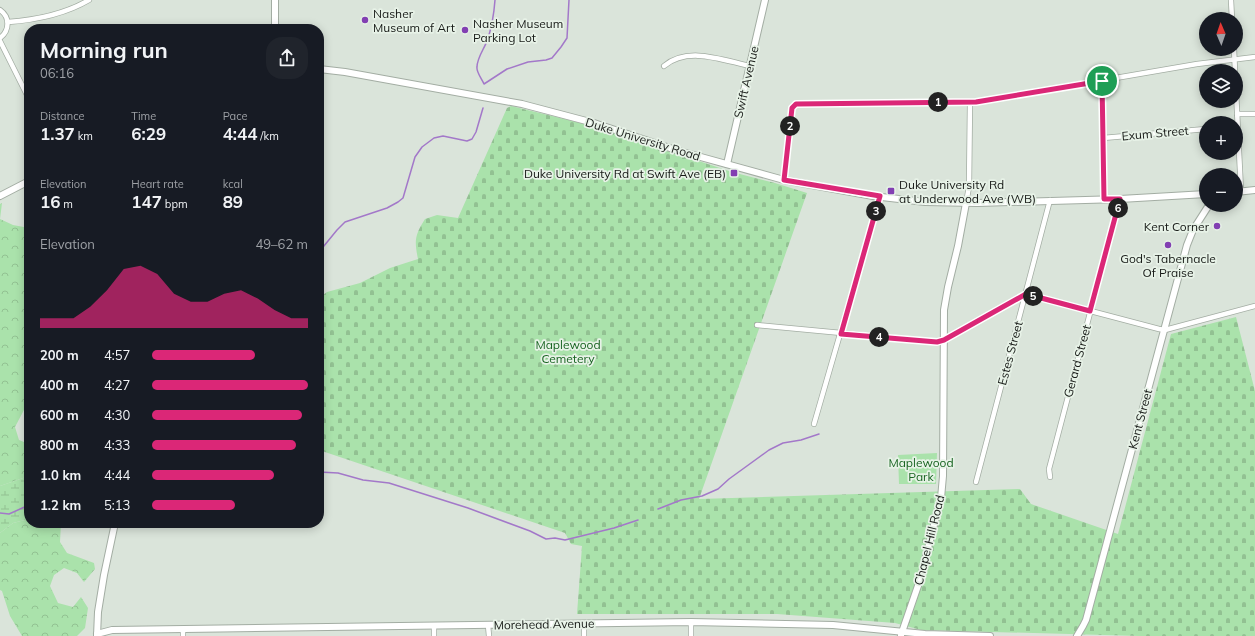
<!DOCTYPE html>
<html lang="en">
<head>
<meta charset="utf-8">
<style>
	body { margin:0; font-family:Mulish,sans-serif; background:#20242c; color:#f1f3f6; height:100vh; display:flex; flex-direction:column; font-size:15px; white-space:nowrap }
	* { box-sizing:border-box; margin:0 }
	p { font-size:13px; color:#9ea1a6 }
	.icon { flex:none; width:22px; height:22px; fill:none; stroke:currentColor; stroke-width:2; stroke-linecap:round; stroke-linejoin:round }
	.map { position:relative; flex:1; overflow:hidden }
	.drawer { position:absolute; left:24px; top:24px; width:300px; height:504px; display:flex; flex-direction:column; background:#171b24; border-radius:16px; box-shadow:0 2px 10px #0003 }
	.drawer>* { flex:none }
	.needle { width:26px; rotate:358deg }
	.controls { position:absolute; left:1199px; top:12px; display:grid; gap:8px }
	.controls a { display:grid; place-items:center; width:44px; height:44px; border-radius:50%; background:#171b24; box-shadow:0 2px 10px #0003; font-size:20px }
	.pin { position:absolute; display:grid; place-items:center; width:34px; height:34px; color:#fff; margin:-17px; border:2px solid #fff; border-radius:50%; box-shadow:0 1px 4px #0007 }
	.km { position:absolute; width:20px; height:20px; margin:-10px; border-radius:50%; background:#222; color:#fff; font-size:11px; line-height:20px; text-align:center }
	.round { display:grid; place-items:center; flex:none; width:42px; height:42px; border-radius:16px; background:#20242c }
	.headline { display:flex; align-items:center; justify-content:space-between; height:68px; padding:0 16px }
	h1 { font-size:22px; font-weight:700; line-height:30px }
	.metrics { display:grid; grid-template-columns:repeat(3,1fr); gap:6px; height:68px; padding:4px 16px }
	.metrics div { display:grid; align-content:center }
	.metrics b { font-size:17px; font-weight:700 }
	.metrics small { font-size:11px; font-weight:400 }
	.metrics p { font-size:11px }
	.chart { height:112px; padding:8px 16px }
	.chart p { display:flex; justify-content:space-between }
	.chart svg { width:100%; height:72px; margin-top:4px; fill:#db2777; opacity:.7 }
	ul { padding:0 16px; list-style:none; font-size:13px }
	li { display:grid; grid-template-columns:64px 48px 1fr; align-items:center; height:30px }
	li i { height:10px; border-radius:5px; background:#db2777 }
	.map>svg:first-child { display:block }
	.green { fill:#aae2ab }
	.forest { fill:url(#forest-crowns) }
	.wetland { fill:url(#wetland-marsh) }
	.cemetery { fill:url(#cemetery-stones) }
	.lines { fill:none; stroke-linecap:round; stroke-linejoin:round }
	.stream { stroke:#a378c9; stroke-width:1.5 }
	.street-casing { stroke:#a3ada3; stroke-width:6 }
	.secondary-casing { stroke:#a3ada3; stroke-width:8 }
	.street { stroke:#fff; stroke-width:4.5 }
	.secondary { stroke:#fff; stroke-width:6 }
	.route-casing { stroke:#fff; stroke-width:8 }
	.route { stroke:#db2777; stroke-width:5 }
	.poi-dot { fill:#823fb2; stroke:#e7f2e7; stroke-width:1.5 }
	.labels { text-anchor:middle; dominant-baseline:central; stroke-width:3.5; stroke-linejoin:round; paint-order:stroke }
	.poi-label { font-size:12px; fill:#171a17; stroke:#e7f2e7; text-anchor:start }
	.street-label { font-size:12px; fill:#171a17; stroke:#e7f2e7 }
	.park-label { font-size:12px; fill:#196522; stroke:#e7f2e7 }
</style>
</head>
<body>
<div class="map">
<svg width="1255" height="636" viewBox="0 0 1255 636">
	<defs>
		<pattern id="forest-crowns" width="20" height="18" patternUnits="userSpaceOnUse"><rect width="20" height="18" fill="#aae2ab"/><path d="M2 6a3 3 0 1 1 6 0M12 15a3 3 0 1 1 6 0" fill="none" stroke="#92c192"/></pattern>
		<pattern id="wetland-marsh" width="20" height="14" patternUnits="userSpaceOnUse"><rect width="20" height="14" fill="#aae2ab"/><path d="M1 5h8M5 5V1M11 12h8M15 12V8" fill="none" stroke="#92c192"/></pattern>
		<pattern id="cemetery-stones" width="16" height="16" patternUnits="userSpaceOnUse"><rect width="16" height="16" fill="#aae2ab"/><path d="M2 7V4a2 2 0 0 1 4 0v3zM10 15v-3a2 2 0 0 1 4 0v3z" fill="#92c192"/></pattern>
	</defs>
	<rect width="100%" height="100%" fill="#dae4da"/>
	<path class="green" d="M 937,453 L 936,484 L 899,484 L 898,455 Z"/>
	<g class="forest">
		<path d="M 2,203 L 0,219 L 13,225 L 29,228 L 29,406 L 25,408 L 15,427 L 19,440 L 29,444 L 29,476 L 0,486 L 0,204 Z"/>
		<path d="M 29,519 L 29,523 L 61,523 L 60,542 L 67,553 L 94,563 L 95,569 L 84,582 L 77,573 L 64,568 L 54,575 L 50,586 L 58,603 L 73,607 L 81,597 L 88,608 L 85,628 L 77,636 L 22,636 L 10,616 L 2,591 L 0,590 L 0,533 L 13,523 Z"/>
	</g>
	<path class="wetland" d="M 29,476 L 29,519 L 13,523 L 0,533 L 0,486 Z"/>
	<path class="cemetery" d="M 511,106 L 593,126 L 732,172 L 775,183 L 807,193 L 699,499 L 1020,489 L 1031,504 L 1118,534 L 1171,334 L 1236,317 L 1255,391 L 1255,636 L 1140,636 L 921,630 L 895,623 L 777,614 L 577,614 L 582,546 L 571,544 L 565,533 L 319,450 L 319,298 L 327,292 L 360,283 L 390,268 L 418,259 C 414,240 415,235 425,219 L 437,215 L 458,218 L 507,108 Z"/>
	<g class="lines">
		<g class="stream">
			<path d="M 495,0 C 494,14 492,27 487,41 C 484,49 477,58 477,67 C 476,72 482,79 484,84 L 507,69 L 528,62 L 546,60 L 552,58 L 561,47 L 567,38 L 569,0"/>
			<path d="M 319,252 L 337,230 L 345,222 L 387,208 L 398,202 L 403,198 L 415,157 L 422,147 L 434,138 L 443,136 L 467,141 L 472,139 L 476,132 L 483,108"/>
			<path d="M 319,472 L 338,473 L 363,480 L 389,483 L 468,508 L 530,531 L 546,539 L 555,538 L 565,540 L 614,528 L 638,520"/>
			<path d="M 658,509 L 681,500 L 702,496 L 718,489 L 729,479 L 769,450 L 783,443 L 801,440 L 819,434"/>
			<path d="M 0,513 L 9,514 L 29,505"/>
		</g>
		<defs>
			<g id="street">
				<path d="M 1231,0 L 1232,19"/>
				<path d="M 0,10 C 10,17 10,30 0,38"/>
				<path d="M 8,22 C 36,20 65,14 89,0"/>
				<path d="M 0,41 L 29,99"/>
				<path d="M 1234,49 L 1235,71"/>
				<path d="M 664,66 C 688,46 722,60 750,66"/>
				<path d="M 1102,81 L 1104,199"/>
				<path d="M 1236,91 L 1241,191"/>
				<path d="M 1237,114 L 1255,114"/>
				<path d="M 1103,138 L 1206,129"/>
				<path d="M 784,180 L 792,108 L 796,104 L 976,102 L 1197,64 L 1255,57"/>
				<path d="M 966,203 L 969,187 L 970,102"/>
				<path d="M 757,325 L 937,342 L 944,340 L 1026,294 L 1159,329 L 1165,330 L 1255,306"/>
				<path d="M 814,424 L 880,196"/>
				<path d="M 1050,477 L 1049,469 L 1120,199"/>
				<path d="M 976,482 L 1050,200"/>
				<path d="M 488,625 L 489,636"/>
				<path d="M 183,630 L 183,636"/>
				<path d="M 434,636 L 434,626"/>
				<path d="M 584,636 L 584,624"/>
				<path d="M 691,636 L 691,622"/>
			</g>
			<g id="secondary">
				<path d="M 275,29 L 275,0"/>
				<path d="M 319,69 L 345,72 L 522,104 L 594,123 L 679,151 L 784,180 L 873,196 L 925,202 L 977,203 L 1120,199 L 1206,194"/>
				<path d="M 727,164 L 765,0"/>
				<path d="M 1236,192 L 1255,190"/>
				<path d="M 0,196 L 29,181"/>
				<path d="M 97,634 L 112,630 L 691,622 L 833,625 L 925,634 L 990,636"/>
				<path d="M 901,635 L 921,577 L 928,548 L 941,498 L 943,476 L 944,310 L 948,287 L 958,246 L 966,203"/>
				<path d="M 97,636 L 98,612 L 104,575 L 115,523"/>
				<path d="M 1077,636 L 1083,626 L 1086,620 L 1187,245 L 1193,230 L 1209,205"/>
			</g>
		</defs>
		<use href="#street" class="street-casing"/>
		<use href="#secondary" class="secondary-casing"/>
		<use href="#street" class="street"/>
		<use href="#secondary" class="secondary"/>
	</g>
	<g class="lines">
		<defs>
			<path id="route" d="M 1102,81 L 1104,199 L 1120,199 L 1090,311 L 1026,294 L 944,340 L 937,342 L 841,334 L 880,196 L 784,180 L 792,108 L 796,104 L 976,102 Z"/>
		</defs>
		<use href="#route" class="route-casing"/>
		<use href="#route" class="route"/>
	</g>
	<g class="poi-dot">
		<circle cx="365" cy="20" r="4"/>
		<circle cx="465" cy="30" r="4"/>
		<rect x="730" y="169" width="8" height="8" rx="2"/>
		<rect x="887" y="187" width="8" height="8" rx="2"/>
		<circle cx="1217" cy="226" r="4"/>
		<circle cx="1168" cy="245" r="4"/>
	</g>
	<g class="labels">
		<g class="poi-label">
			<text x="373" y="13">Nasher<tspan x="373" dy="14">Museum of Art</tspan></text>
			<text x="473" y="23">Nasher Museum<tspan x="473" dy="14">Parking Lot</tspan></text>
			<text x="726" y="173" text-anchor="end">Duke University Rd at Swift Ave (EB)</text>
			<text x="899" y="184">Duke University Rd<tspan x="899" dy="14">at Underwood Ave (WB)</tspan></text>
			<text x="1209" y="226" text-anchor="end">Kent Corner</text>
			<text x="1168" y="258" text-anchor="middle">God's Tabernacle<tspan x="1168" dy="14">Of Praise</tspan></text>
		</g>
		<g class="street-label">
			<text transform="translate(746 82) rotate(-77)">Swift Avenue</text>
			<text transform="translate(1155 133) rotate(-5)">Exum Street</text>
			<text transform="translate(643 139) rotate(17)">Duke University Road</text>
			<text transform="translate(1010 353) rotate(-75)">Estes Street</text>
			<text transform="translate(1077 361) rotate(-75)">Gerard Street</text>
			<text transform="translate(1140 419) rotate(-75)">Kent Street</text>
			<text transform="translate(929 540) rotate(-76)">Chapel Hill Road</text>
			<text transform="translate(544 624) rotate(-1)">Morehead Avenue</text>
		</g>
		<g class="park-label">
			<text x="568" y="344">Maplewood<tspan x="568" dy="14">Cemetery</tspan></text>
			<text x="921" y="462">Maplewood<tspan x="921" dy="14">Park</tspan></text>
		</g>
	</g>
</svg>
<div class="controls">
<a><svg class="needle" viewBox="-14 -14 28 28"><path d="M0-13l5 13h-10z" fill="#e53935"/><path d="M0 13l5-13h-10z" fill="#9ea1a6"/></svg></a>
<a><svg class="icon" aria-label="layers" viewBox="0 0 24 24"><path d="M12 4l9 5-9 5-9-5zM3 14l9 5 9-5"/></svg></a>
<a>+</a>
<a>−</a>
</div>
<div class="pin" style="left:1102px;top:81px;background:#1e9e55"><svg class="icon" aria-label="arrive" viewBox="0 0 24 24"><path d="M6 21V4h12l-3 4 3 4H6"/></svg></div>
<b class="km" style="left:938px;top:102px">1</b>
<b class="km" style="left:790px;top:126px">2</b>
<b class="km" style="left:876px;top:211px">3</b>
<b class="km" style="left:879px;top:337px">4</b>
<b class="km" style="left:1033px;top:296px">5</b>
<b class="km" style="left:1118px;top:208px">6</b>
<section class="drawer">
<div class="headline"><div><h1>Morning run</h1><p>06:16</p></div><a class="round"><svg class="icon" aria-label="share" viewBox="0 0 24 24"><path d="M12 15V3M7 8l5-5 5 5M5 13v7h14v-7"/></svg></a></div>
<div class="metrics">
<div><p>Distance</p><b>1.37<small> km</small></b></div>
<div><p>Time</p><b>6:29</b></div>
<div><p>Pace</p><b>4:44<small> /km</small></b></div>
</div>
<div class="metrics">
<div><p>Elevation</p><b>16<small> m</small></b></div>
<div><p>Heart rate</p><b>147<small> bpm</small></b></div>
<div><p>kcal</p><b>89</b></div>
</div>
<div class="chart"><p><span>Elevation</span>49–62 m</p>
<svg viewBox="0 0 160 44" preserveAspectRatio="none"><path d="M0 44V38L10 38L20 38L30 31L40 21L50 8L60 6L70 11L80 23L90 28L100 28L110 23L120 21L130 26L140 33L150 38L160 38V44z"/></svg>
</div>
<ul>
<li><b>200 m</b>4:57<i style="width:66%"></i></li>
<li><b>400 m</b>4:27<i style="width:100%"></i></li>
<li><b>600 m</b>4:30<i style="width:96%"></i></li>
<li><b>800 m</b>4:33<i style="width:92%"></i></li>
<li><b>1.0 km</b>4:44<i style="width:78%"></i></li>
<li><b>1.2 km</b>5:13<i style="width:53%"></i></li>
</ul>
</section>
</div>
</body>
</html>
